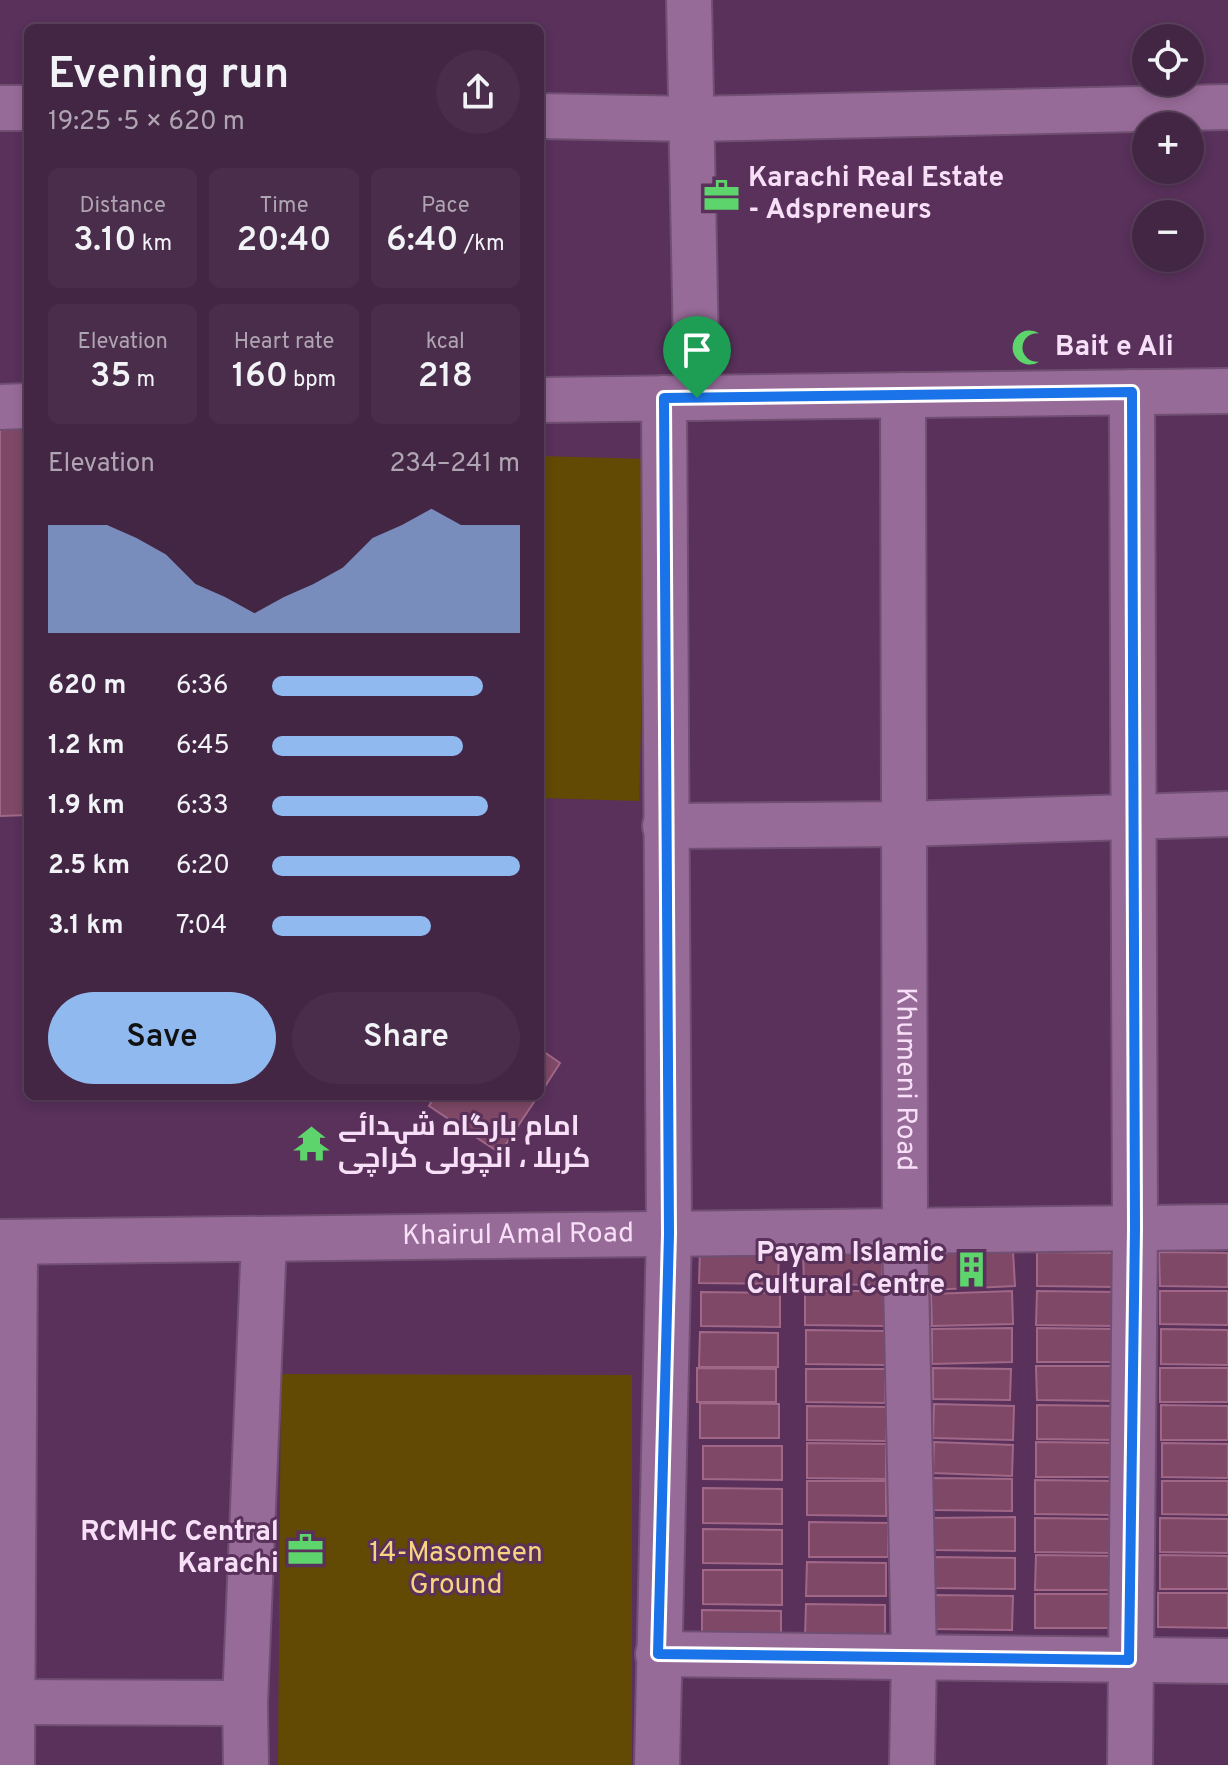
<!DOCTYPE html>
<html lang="en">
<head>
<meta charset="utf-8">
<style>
	body { margin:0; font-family:Overpass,Cairo,sans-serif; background:#4a2d4b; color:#f1f3f6; height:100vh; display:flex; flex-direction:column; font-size:30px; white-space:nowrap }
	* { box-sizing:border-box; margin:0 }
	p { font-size:26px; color:#afa5b2 }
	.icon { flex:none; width:44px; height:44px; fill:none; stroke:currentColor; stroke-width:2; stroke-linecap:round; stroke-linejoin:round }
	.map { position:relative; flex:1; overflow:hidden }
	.panel { position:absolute; left:24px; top:24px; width:520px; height:1076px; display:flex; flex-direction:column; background:#432544; border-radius:12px; box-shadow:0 4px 12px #0003,0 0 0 2px #5b425d }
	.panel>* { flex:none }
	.tools { position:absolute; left:1132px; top:24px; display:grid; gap:16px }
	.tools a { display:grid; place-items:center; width:72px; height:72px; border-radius:50%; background:#432544; box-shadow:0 4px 12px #0003,0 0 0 2px #5b425d; font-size:40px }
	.pin { position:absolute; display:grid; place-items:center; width:68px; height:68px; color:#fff; margin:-82px -34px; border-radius:50% 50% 50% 0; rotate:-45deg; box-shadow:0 0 8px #0007 }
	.pin .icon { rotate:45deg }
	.round { display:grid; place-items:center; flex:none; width:84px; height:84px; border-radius:42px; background:#4a2d4b }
	.summary { display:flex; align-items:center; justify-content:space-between; height:136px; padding:0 24px }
	h1 { font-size:44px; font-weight:600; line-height:60px }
	.stats { display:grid; grid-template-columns:repeat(3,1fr); gap:12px; height:136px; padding:8px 24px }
	.stats div { display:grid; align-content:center; border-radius:12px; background:#4a2d4b; text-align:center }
	.stats b { font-size:34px; font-weight:600 }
	.stats small { font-size:22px; font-weight:400 }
	.stats p { font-size:22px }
	.chart { height:224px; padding:16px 24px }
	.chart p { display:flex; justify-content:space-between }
	.chart svg { width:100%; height:144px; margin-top:8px; fill:#90b9f0; opacity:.7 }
	.button { display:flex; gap:16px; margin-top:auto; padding:16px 24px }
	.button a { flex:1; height:92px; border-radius:48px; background:#90b9f0; color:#111; font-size:32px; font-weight:600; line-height:92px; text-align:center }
	.button a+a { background:#4a2d4b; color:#f1f3f6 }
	ul { padding:0 24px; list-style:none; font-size:26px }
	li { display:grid; grid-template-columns:128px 96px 1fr; align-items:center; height:60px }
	li i { height:20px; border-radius:10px; background:#90b9f0 }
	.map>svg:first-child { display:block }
	.green { fill:#624a04 }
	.building { fill:#7e4866; stroke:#a16787; stroke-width:2 }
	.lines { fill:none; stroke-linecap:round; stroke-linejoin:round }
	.minor-casing { stroke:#714f73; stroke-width:48 }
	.minor { stroke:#976b98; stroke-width:44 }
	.route-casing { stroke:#fff; stroke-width:16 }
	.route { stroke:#1a73e8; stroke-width:10 }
	.labels { text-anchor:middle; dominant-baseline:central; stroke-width:6; stroke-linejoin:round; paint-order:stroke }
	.poi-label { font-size:28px; font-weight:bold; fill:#f8dff8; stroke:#59315b; text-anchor:start }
	.street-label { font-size:28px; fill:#f8dff8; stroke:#59315b }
	.park-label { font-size:28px; fill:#f8d381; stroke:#59315b }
</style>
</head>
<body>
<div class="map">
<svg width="1228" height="1765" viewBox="0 0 1228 1765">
	<rect width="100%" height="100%" fill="#59315b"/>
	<g class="green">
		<path d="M 540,456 L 648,459 L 639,801 L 540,798 Z"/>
		<path d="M 281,1374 L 632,1375 L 632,1765 L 278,1765 Z"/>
	</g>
	<g class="building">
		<path d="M 0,427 L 28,428 L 28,815 L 0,816 Z"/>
		<path d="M 540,1049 L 560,1063 L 540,1094 Z"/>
		<path d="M 435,1096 L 538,1096 L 500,1153 L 429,1106 Z"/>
		<path d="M 700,1249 L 779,1250 L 778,1284 L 699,1283 Z"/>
		<path d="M 803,1250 L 883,1251 L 882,1285 L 804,1284 Z"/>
		<path d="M 1013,1251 L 1015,1286 L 929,1290 L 928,1254 Z"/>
		<path d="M 1037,1252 L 1116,1253 L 1116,1287 L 1037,1286 Z"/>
		<path d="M 1159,1252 L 1228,1253 L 1228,1287 L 1160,1286 Z"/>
		<path d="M 805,1291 L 884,1291 L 884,1326 L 805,1325 Z"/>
		<path d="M 1012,1291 L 1013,1324 L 932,1326 L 931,1294 Z"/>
		<path d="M 1037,1291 L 1116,1292 L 1116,1326 L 1036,1325 Z"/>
		<path d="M 1160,1291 L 1228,1291 L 1228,1325 L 1160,1324 Z"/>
		<path d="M 701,1292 L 780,1293 L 780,1327 L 701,1326 Z"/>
		<path d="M 1012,1328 L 1012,1362 L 932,1364 L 932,1329 Z"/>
		<path d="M 1037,1328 L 1116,1329 L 1116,1362 L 1037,1362 Z"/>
		<path d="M 1161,1329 L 1228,1330 L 1228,1365 L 1161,1364 Z"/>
		<path d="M 806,1330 L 885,1331 L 885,1365 L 806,1364 Z"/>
		<path d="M 700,1332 L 778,1333 L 778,1367 L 699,1367 Z"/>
		<path d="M 1036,1366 L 1116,1366 L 1116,1401 L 1037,1400 Z"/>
		<path d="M 697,1368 L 776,1369 L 776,1402 L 697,1402 Z"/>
		<path d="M 933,1368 L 1011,1369 L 1010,1400 L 933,1399 Z"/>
		<rect x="1160" y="1368" width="68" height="34"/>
		<path d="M 806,1369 L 885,1369 L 885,1403 L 806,1402 Z"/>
		<path d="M 700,1403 L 779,1404 L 779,1438 L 700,1438 Z"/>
		<path d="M 934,1404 L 1014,1406 L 1013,1440 L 933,1438 Z"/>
		<path d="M 1037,1405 L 1116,1406 L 1116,1440 L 1037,1439 Z"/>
		<path d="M 1161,1405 L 1228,1406 L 1228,1440 L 1161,1440 Z"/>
		<path d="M 807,1406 L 886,1407 L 886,1441 L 807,1440 Z"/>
		<path d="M 934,1442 L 1013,1445 L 1012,1476 L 933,1473 Z"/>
		<path d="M 1036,1442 L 1115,1443 L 1115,1477 L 1036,1477 Z"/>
		<path d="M 807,1443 L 886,1444 L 886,1479 L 807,1478 Z"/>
		<path d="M 1162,1443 L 1228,1444 L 1228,1478 L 1162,1477 Z"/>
		<path d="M 703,1446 L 782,1446 L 782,1480 L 703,1479 Z"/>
		<path d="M 933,1478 L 1012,1479 L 1012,1511 L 933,1510 Z"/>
		<path d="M 1035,1480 L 1115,1481 L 1114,1515 L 1035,1514 Z"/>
		<path d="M 807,1481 L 886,1481 L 886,1516 L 807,1515 Z"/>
		<path d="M 1162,1481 L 1228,1481 L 1228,1515 L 1162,1514 Z"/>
		<path d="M 703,1488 L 782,1489 L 782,1524 L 703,1523 Z"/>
		<path d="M 1015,1517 L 1015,1551 L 933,1550 L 933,1518 Z"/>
		<path d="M 1035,1518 L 1114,1519 L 1114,1553 L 1035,1552 Z"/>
		<path d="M 1160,1518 L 1228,1519 L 1228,1553 L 1160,1552 Z"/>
		<path d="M 809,1522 L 888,1523 L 888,1557 L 809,1557 Z"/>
		<path d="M 703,1529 L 782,1530 L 782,1564 L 703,1563 Z"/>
		<path d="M 1036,1555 L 1114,1556 L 1115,1590 L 1035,1590 Z"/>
		<path d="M 1160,1555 L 1228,1556 L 1228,1589 L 1160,1589 Z"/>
		<path d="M 934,1557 L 1015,1558 L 1015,1589 L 934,1588 Z"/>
		<path d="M 807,1562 L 886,1563 L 886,1596 L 806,1596 Z"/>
		<path d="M 703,1570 L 782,1570 L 782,1605 L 703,1604 Z"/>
		<path d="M 1158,1593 L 1228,1593 L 1228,1628 L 1158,1627 Z"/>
		<path d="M 1035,1594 L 1115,1594 L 1114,1628 L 1035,1628 Z"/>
		<path d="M 934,1595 L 1013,1596 L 1012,1630 L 934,1629 Z"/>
		<path d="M 806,1604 L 885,1605 L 885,1639 L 805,1638 Z"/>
		<path d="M 702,1610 L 781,1611 L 781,1644 L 702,1644 Z"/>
	</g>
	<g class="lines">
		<defs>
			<g id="minor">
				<path d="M 689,0 L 697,398"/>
				<path d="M 0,108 L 28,108"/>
				<path d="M 540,116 L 692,119 L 1228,107"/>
				<path id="s1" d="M 903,395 L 905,1231 L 914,1657 L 912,1765"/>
				<path d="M 540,400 L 1228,391"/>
				<path d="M 0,407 L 28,406"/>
				<path d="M 665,826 L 904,824 L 1228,814"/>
				<path id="s2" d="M 0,1242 L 1228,1227"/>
				<path d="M 658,1654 L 1228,1661"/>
				<path d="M 0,1702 L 245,1703"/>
				<path d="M 12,1765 L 15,1242"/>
				<path d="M 246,1765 L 245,1703 L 264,1239"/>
				<path d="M 657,1765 L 669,1234 L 664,398"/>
				<path d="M 1130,1765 L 1135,1228 L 1132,392"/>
			</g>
		</defs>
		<use href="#minor" class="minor-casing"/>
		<use href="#minor" class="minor"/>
	</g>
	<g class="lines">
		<defs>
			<path id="route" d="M 1132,392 L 1135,1228 L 1129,1660 L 658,1654 L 669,1234 L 664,398 Z"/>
		</defs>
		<use href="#route" class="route-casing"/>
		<use href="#route" class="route"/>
	</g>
	<defs>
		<symbol id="office-bare" viewBox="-9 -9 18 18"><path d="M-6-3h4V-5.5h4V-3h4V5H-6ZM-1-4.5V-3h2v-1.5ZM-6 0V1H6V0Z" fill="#5dd56c" stroke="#59315b" stroke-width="2.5" paint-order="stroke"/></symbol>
		<symbol id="mosque-bare" viewBox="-9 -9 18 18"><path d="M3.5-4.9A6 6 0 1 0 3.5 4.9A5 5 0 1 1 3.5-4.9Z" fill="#5dd56c" stroke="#59315b" stroke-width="2.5" paint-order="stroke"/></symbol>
		<symbol id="temple-bare" viewBox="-9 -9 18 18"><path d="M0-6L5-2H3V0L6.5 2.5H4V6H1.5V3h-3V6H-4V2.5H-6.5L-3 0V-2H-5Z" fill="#5dd56c" stroke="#59315b" stroke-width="2.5" paint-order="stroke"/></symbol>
		<symbol id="building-bare" viewBox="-9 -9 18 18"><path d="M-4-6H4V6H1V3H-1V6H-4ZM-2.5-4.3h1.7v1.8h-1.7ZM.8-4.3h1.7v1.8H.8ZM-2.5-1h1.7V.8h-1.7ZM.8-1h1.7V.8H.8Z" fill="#5dd56c" stroke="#59315b" stroke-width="2.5" paint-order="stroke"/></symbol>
	</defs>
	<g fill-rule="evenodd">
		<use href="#office-bare" x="696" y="170" width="51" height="51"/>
		<use href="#mosque-bare" x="1004" y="322" width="51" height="51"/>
		<use href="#temple-bare" x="286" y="1118" width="51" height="51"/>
		<use href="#building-bare" x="946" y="1244" width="51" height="51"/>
		<use href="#office-bare" x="280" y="1524" width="51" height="51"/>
	</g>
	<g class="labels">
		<g class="poi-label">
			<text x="748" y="179">Karachi Real Estate<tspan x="748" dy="32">- Adspreneurs</tspan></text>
			<text x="1055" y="348">Bait e Ali</text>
			<text x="338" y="1128">امام بارگاہ شہدائے<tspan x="338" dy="32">کربلا ، انچولی کراچی</tspan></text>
			<text x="945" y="1254" text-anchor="end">Payam Islamic<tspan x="945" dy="32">Cultural Centre</tspan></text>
			<text x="279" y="1533" text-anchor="end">RCMHC Central<tspan x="279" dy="32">Karachi</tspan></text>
		</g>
		<g class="street-label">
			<text stroke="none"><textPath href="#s1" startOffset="684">Khumeni Road</textPath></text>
			<text stroke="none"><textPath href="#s2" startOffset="518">Khairul Amal Road</textPath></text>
		</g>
		<g class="park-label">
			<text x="456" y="1554">14-Masomeen<tspan x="456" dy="32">Ground</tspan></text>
		</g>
	</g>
</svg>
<div class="tools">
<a><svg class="icon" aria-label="locate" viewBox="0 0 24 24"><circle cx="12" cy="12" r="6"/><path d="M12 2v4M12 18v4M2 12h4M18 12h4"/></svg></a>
<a>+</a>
<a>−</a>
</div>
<div class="pin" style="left:697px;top:398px;background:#1e9e55"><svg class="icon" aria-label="arrive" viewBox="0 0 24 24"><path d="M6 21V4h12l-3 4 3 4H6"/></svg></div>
<section class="panel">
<div class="summary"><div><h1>Evening run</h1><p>19:25 · 5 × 620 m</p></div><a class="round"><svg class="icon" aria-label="share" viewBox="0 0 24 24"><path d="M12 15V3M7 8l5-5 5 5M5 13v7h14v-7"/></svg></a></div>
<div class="stats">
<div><p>Distance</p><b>3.10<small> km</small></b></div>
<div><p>Time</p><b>20:40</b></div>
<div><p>Pace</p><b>6:40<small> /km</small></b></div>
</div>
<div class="stats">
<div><p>Elevation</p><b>35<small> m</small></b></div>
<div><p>Heart rate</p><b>160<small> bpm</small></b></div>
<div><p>kcal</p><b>218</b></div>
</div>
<div class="chart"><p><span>Elevation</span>234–241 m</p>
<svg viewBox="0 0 160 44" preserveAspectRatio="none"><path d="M0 44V11L10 11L20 11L30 15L40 20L50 29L60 33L70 38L80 33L90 29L100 24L110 15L120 11L130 6L140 11L150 11L160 11V44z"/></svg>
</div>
<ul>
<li><b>620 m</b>6:36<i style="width:85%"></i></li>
<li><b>1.2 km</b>6:45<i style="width:77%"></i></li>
<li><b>1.9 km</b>6:33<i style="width:87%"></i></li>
<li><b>2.5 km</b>6:20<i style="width:100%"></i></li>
<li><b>3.1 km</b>7:04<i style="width:64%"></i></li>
</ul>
<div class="button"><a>Save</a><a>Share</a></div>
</section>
</div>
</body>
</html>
